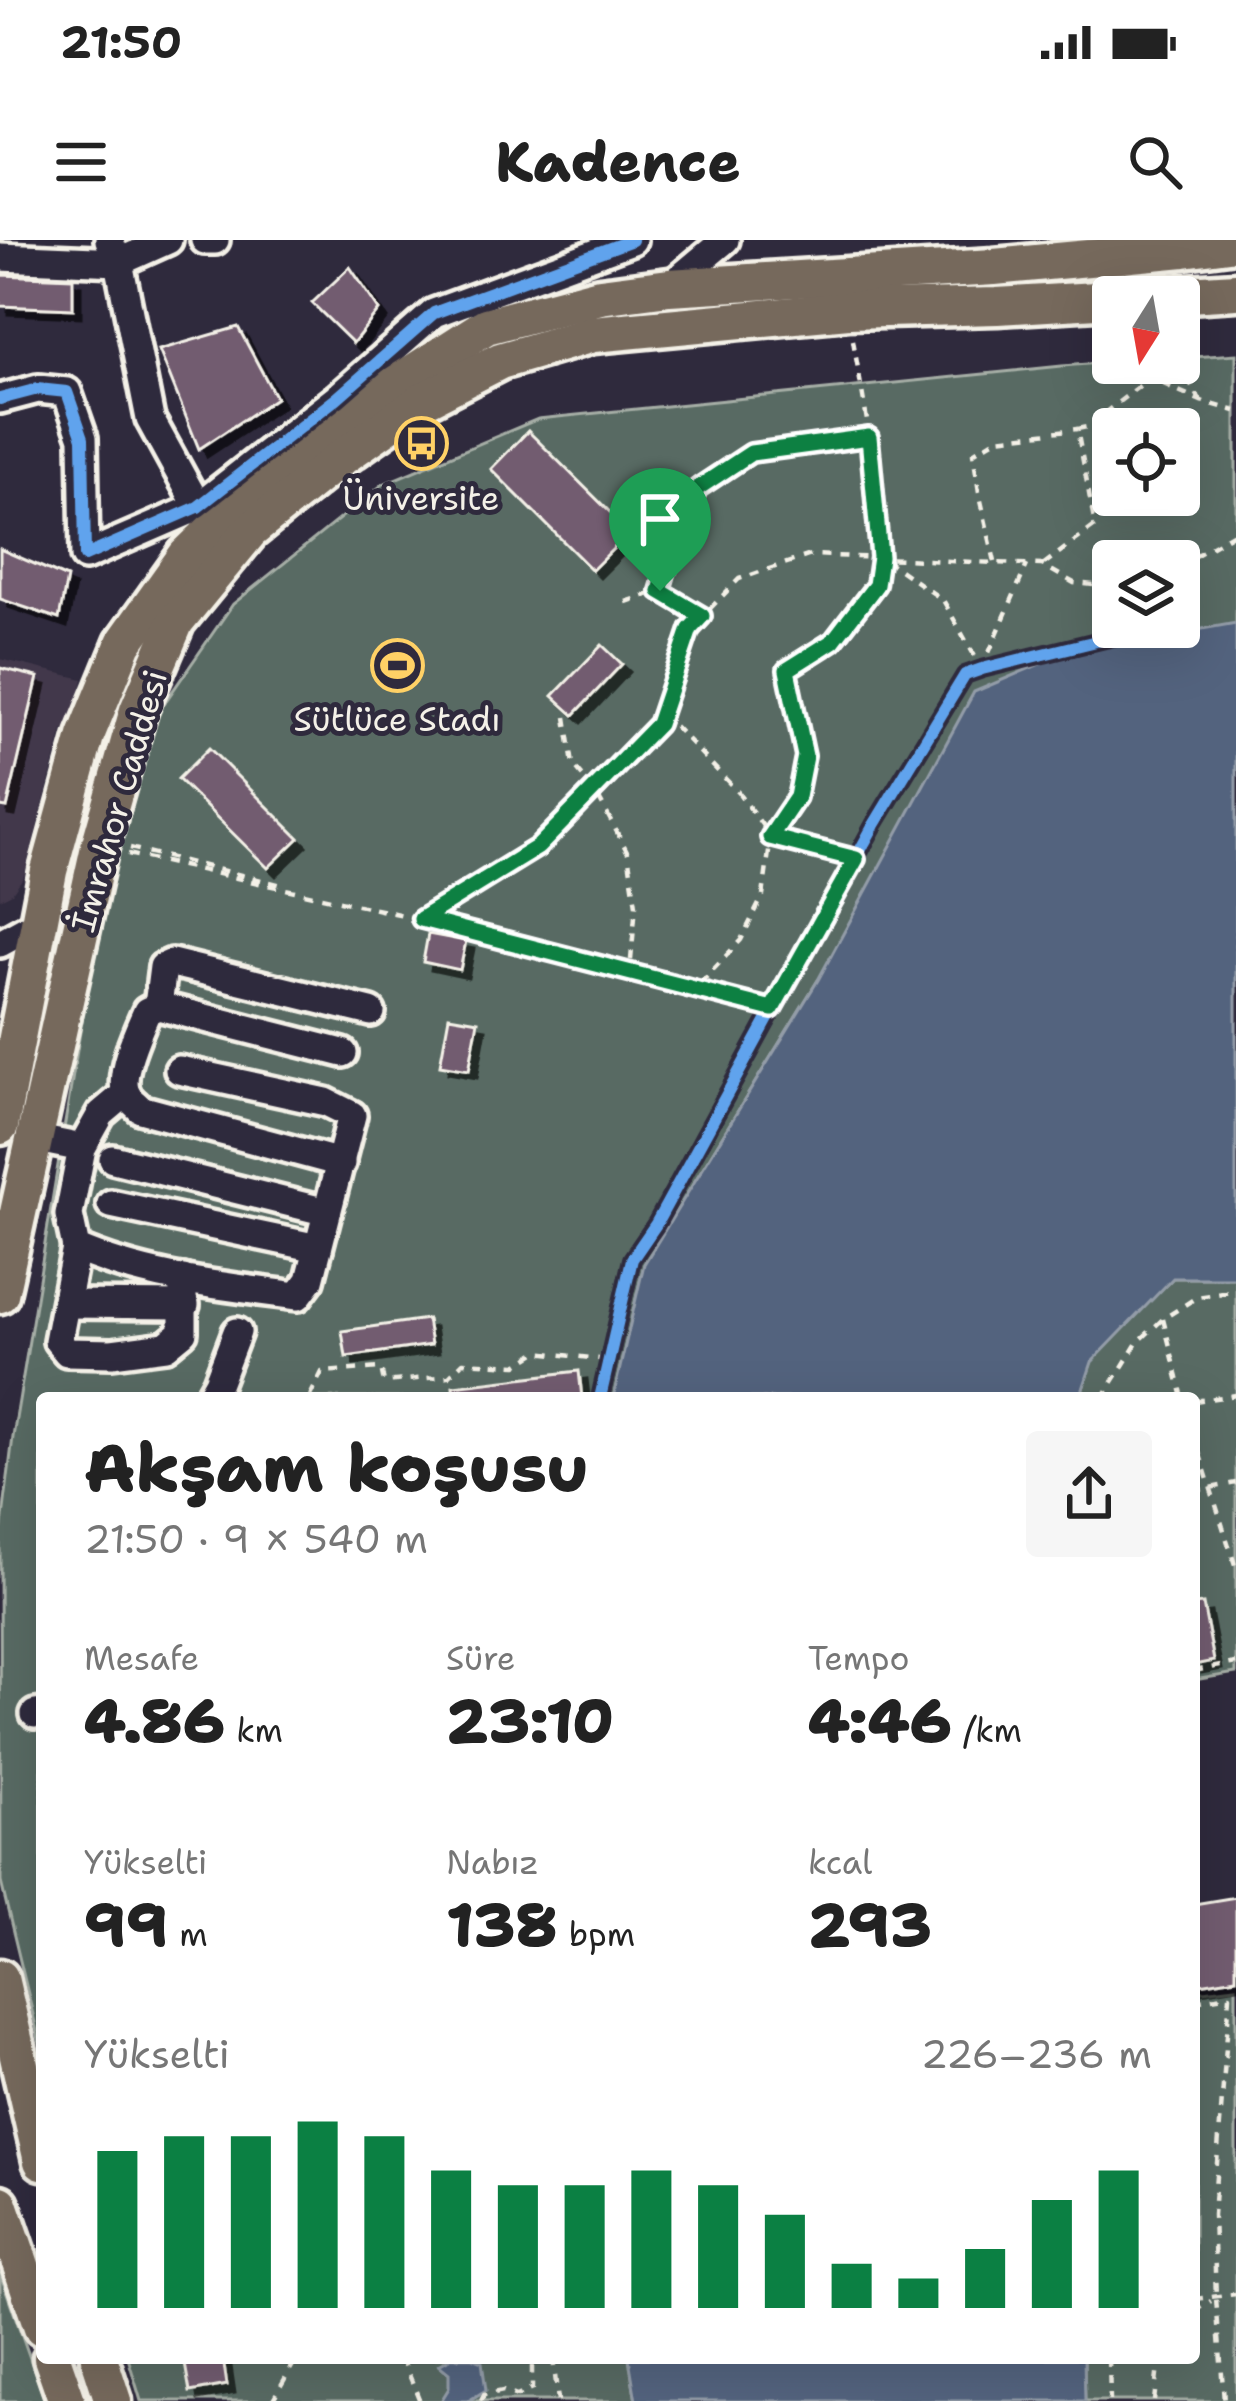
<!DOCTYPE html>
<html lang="tr">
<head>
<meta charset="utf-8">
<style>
	body { margin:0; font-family:"Shantell Sans",sans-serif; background:#f6f6f6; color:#222; height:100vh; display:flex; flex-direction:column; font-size:45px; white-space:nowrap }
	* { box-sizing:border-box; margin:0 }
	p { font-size:39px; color:#767676 }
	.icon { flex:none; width:66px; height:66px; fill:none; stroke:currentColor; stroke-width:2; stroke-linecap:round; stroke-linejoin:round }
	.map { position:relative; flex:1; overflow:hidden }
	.drawer { position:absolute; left:36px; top:1152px; width:1164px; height:972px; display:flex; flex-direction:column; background:#fff; border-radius:12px; box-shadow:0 12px 48px #0002 }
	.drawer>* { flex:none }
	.needle { width:78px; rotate:191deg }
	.fabs { position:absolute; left:1092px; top:36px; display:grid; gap:24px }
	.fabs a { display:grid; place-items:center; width:108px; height:108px; border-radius:12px; background:#fff; box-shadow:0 12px 48px #0002; font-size:60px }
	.pin { position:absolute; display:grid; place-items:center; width:102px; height:102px; color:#fff; margin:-123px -51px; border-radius:50% 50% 50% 0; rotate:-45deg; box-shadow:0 0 12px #0007 }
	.pin .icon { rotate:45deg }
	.round { display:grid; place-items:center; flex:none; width:126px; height:126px; border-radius:12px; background:#f6f6f6 }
	.summary { display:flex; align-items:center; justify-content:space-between; height:204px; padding:0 48px }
	h1 { font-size:66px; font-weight:800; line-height:90px }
	.figures { display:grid; grid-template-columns:repeat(3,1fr); gap:18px; height:204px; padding:12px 48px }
	.figures div { display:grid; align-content:center }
	.figures b { font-size:60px; font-weight:800 }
	.figures small { font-size:33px; font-weight:400 }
	.figures p { font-size:33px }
	.chart { height:336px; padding:24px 48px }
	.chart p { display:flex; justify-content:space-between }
	.chart svg { width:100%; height:216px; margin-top:12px; stroke:#0b8043; stroke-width:6 }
	.status { display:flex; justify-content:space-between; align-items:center; height:84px; padding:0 60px; background:#fff; direction:ltr }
	.status svg { height:33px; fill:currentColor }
	header { display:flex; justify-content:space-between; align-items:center; height:156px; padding:0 48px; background:#fff; font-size:54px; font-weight:800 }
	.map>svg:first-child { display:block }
	.built { fill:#43394c }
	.green { fill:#586b64; stroke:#a6aea6; stroke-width:3; fill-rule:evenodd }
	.water { fill:#53647e; stroke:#939ca8; stroke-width:3 }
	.building { fill:#725b6f; stroke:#f4f1e8; stroke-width:3; filter:url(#shadow) }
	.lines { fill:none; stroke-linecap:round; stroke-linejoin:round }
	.minor-casing { stroke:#f4f1e8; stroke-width:36 }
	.major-casing { stroke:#f4f1e8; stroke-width:45 }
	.path { stroke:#f4f1e8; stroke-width:4.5; stroke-dasharray:9 9; stroke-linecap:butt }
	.minor { stroke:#2f2a3d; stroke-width:27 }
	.major { stroke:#76695c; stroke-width:36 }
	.cycleway-casing { stroke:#2f2a3d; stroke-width:20 }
	.cycleway { stroke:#60a3ed; stroke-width:12 }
	.route-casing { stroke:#fff; stroke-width:24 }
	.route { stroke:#0b8043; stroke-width:15 }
	.labels { text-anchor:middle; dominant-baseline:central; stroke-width:10; stroke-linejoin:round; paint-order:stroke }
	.poi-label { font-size:33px; fill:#f4f1e8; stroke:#2f2a3d }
	.street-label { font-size:33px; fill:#f4f1e8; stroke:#2f2a3d }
</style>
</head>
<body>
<div class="status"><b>21:50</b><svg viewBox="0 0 49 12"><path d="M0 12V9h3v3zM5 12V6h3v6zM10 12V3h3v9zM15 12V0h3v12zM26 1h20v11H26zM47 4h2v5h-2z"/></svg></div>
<header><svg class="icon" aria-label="menu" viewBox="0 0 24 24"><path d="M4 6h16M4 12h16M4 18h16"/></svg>Kadence<svg class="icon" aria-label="search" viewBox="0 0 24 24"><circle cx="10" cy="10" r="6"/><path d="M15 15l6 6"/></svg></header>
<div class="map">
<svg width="1236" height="2161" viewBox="0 0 1236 2161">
	<defs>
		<filter id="shadow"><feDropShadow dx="8" dy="8" stdDeviation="0" flood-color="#0009"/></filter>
	</defs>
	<rect width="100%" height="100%" fill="#2f2a3d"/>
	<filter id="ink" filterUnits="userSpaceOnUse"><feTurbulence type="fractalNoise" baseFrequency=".00833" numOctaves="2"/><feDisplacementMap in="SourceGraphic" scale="24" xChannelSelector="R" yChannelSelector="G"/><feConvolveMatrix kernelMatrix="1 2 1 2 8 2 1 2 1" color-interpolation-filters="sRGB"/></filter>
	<g filter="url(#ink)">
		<path class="built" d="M 0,419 L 83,439 L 72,483 L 63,490 L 24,636 L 12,653 L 0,659 Z"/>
		<g class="green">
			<path d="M 1236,114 L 1236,383 L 818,740 L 644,1024 L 613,1158 L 42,1158 L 42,1812 L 1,1642 L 0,1302 L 13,1197 L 103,653 L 161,468 L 233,364 L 383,244 L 538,179 L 1062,126 L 1113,122 L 1179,123 L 1179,118 ZM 1113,189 L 1179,189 L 1179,255 L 1113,255 ZM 1113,321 L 1179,321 L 1179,387 L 1113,387 Z"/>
			<path d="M 1173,1038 L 1236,1038 L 1236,1433 L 1194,1440 L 1194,1158 L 1080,1158 L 1093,1117 Z"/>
			<path d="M 1236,1747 L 1236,2161 L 1085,2161 L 1084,2118 L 1194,2118 L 1194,1752 Z"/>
			<path d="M 0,2033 L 45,2161 L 0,2161 Z"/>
			<path d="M 128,2118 L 629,2118 L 636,2161 L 141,2161 Z"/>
		</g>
		<g class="water">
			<path d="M 1236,383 L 1236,1038 L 1173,1038 L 1092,1122 L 1080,1158 L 613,1158 L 644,1024 L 818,740 L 974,452 L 1066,413 Z"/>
			<path d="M 451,2118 L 472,2118 L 482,2122 L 486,2150 L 468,2161 L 441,2161 L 449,2148 L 449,2133 L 439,2125 Z"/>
			<path d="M 629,2118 L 1084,2118 L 1085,2161 L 636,2161 Z"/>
		</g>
		<g class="building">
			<path d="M 350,27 L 379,70 L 353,103 L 312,63 Z"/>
			<path d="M 0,35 L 73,38 L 73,69 L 0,66 Z"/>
			<path d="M 238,87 L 276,158 L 199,209 L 159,110 Z"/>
			<path d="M 528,191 L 630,292 L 592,330 L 491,229 Z"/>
			<path d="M 0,309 L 67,338 L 59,379 L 0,359 Z"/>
			<path d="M 602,405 L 622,424 L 574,475 L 553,456 Z"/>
			<path d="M 0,428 L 38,437 L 7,568 L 0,567 Z"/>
			<path d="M 209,508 L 299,598 L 268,628 L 178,539 Z"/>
			<path d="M 428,694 L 466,701 L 460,730 L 423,722 Z"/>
			<path d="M 449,776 L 478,781 L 469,830 L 440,825 Z"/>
			<path d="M 427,1079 L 431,1105 L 346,1117 L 342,1091 Z"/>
			<path d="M 579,1131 L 582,1158 L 454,1158 L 453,1146 Z"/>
			<path d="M 1203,1364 L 1214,1421 L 1194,1425 L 1194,1365 Z"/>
			<path d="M 1236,1657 L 1236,1738 L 1194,1745 L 1194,1664 Z"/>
			<path d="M 184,2118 L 223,2118 L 227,2145 L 190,2152 Z"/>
		</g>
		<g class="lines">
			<defs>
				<g id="minor">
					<path d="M 109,0 L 119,22 L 150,179 L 207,283"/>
					<path d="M 205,0 L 215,0"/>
					<path d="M 0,17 L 119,22 L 168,0"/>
					<path d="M 669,47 L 725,0"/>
					<path d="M 0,159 L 38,149 L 67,152 L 83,198 L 85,316 L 198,267 L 337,158 L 434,73 L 632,0"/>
					<path d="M 0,703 L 40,681"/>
					<path d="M 158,766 L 163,727 L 172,723 L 371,772"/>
					<path d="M 33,898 L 82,908 L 69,975 L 76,1008 C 146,1039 223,1046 298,1056 L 310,1040 L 352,875 L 326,862 L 179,830"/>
					<path d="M 82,908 L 101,874 L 126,853"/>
					<path d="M 113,919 L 327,972"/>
					<path d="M 341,923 L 140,869 C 136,864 129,860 126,853 C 118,834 139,789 147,771 L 158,766 L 343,813"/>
					<path d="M 111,964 L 318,1008"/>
					<path d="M 76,1008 L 58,1101 L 67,1112 L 112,1113 L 166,1106 L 183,1092 L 183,1039"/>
					<path d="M 66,1064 L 185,1065"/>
					<path d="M 209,1158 L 218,1142 L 237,1092"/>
					<path d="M 35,1474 L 42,1473"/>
				</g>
				<g id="major">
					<path d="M 1139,57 L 1236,51"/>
					<path d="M 0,886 L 49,631 L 86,496 L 124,403 L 186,316 L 248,256 L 360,167 L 486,86 L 600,56 L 669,47 L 994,27 L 1184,9 L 1236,2"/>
					<path d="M 0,1054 L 99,607 L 138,470 L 176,381 L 250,291 L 338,220 L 422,161 L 500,121 L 593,94 L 848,70 L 997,66 L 1113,59"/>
					<path d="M 0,1738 L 42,1921"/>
					<path d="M 0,1964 L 42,2087"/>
					<path d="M 52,2118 L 67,2161"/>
					<path d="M 99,2118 L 113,2161"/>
				</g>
			</defs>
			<use href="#minor" class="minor-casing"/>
			<use href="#major" class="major-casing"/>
			<g class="path">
				<path d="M 853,100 C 861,149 894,309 874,349 C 852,390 824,407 786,430 L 805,516 L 797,557 L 771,597 L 856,619"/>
				<path d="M 1178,123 L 1201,161"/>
				<path d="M 885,320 L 943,360 L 982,429"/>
				<path d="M 995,322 L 979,252 L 973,213 L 998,198 L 1077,189"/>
				<path d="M 1044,324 L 1095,286 L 1077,189 L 1102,184 L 1107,171 L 1150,138 L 1201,161 L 1236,171"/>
				<path d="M 1179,325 L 1236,292"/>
				<path d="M 660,351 L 680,283 L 698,248 L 751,213 L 869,197"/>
				<path d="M 626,362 L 660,351 L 702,376"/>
				<path d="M 982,429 L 1027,325"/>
				<path d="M 662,473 L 738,552 L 771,597 L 763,656 L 741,700 L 696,748"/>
				<path d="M 566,477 L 573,525 L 594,549 L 628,613 L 636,665 L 630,731"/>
				<path d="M 130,608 L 282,645"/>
				<path d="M 128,614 L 421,679 L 538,607 L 658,484 L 690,389 L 739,339 L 811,315 L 1042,325 L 1074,343 L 1113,347"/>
				<path d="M 421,679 L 772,769"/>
				<path d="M 1163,1079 L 1183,1158"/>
				<path d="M 310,1156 L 322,1132 L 381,1128 L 384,1142 L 449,1136 L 463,1122 L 517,1125 L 537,1112 L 609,1120"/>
				<path d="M 1103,1158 L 1137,1103 L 1163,1079 L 1197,1057 L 1236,1051"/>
				<path d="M 1194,1161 L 1236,1155"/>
				<path d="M 1194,1196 L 1236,1328"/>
				<path d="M 1194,1251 L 1236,1243"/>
				<path d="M 1194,1431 L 1236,1423"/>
				<path d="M 1194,1761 L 1230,1755 L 1213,1975 L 1216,2058 L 1224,2161"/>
				<path d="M 1194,2059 L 1236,2054"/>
				<path d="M 1194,2071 L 1211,2061"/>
				<path d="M 402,2118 L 420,2161"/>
				<path d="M 553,2118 L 558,2161"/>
				<path d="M 1109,2118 L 1110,2161"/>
				<path d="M 272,2161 L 297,2118"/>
				<path d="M 481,2161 L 484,2155 L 503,2151 L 517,2156 L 532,2149 L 532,2118"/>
				<path d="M 1154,2161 L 1159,2118"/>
			</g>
			<use href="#minor" class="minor"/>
			<use href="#major" class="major"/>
			<defs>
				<g id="cycleway">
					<path d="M 0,159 L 38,149 L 67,152 L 83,198 L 85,316 L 198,267 L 337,158 L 434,73 L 632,0"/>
					<path d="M 600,1158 L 632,1019 L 656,984 L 874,585 L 965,435 L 982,429 L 1154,387"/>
				</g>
			</defs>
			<use href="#cycleway" class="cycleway-casing"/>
			<use href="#cycleway" class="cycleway"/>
		</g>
	</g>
	<g class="lines" filter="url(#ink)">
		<defs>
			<path id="route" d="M 869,197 L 880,317 L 876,345 L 833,401 L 787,430 L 805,516 L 797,557 L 770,597 L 856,619 L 772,769 L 421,679 L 538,607 L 658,484 L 690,389 L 702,376 L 660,351 L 680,283 L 698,248 L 751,213 Z"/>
		</defs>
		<use href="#route" class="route-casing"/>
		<use href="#route" class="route"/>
	</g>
	<defs>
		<symbol id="bus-ring" viewBox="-11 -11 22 22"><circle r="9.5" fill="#2f2a3d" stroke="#ffd166" stroke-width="1.5"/><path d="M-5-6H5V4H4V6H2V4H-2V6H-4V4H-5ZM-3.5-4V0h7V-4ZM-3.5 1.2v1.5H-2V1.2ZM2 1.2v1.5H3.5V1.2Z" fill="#ffd166"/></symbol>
		<symbol id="stadium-ring" viewBox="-11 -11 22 22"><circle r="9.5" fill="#2f2a3d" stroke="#ffd166" stroke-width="1.5"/><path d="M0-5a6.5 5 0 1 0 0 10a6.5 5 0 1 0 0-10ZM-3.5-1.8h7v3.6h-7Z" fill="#ffd166"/></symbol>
	</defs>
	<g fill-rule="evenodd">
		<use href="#bus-ring" x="392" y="174" width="59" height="59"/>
		<use href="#stadium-ring" x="368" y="396" width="59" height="59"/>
	</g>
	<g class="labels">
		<g class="poi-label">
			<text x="421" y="258">Üniversite</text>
			<text x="397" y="479">Sütlüce Stadı</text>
		</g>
		<g class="street-label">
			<text transform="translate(119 561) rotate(-74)">İmrahor Caddesi</text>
		</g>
	</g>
</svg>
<div class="fabs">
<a><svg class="needle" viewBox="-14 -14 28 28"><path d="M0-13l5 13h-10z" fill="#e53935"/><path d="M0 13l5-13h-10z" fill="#767676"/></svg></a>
<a><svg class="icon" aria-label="locate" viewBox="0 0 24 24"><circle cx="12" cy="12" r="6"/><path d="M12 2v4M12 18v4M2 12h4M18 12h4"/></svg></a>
<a><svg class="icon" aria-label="layers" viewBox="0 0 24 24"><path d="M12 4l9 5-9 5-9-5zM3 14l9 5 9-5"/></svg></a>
</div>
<div class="pin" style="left:660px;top:351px;background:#1e9e55"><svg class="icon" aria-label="arrive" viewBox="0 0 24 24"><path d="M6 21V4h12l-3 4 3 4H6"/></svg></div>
<section class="drawer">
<div class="summary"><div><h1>Akşam koşusu</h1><p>21:50 · 9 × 540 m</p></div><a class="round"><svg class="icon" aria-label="share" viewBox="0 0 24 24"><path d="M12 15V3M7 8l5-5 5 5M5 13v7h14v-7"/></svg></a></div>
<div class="figures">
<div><p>Mesafe</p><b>4.86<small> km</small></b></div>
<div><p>Süre</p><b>23:10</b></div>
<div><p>Tempo</p><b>4:46<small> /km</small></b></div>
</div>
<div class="figures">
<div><p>Yükselti</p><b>99<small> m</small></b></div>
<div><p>Nabız</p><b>138<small> bpm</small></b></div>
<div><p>kcal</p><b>293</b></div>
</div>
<div class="chart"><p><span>Yükselti</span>226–236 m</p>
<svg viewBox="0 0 160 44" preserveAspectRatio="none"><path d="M5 44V12M15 44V9M25 44V9M35 44V6M45 44V9M55 44V16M65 44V19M75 44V19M85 44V16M95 44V19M105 44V25M115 44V35M125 44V38M135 44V32M145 44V22M155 44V16"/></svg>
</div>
</section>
</div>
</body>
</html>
